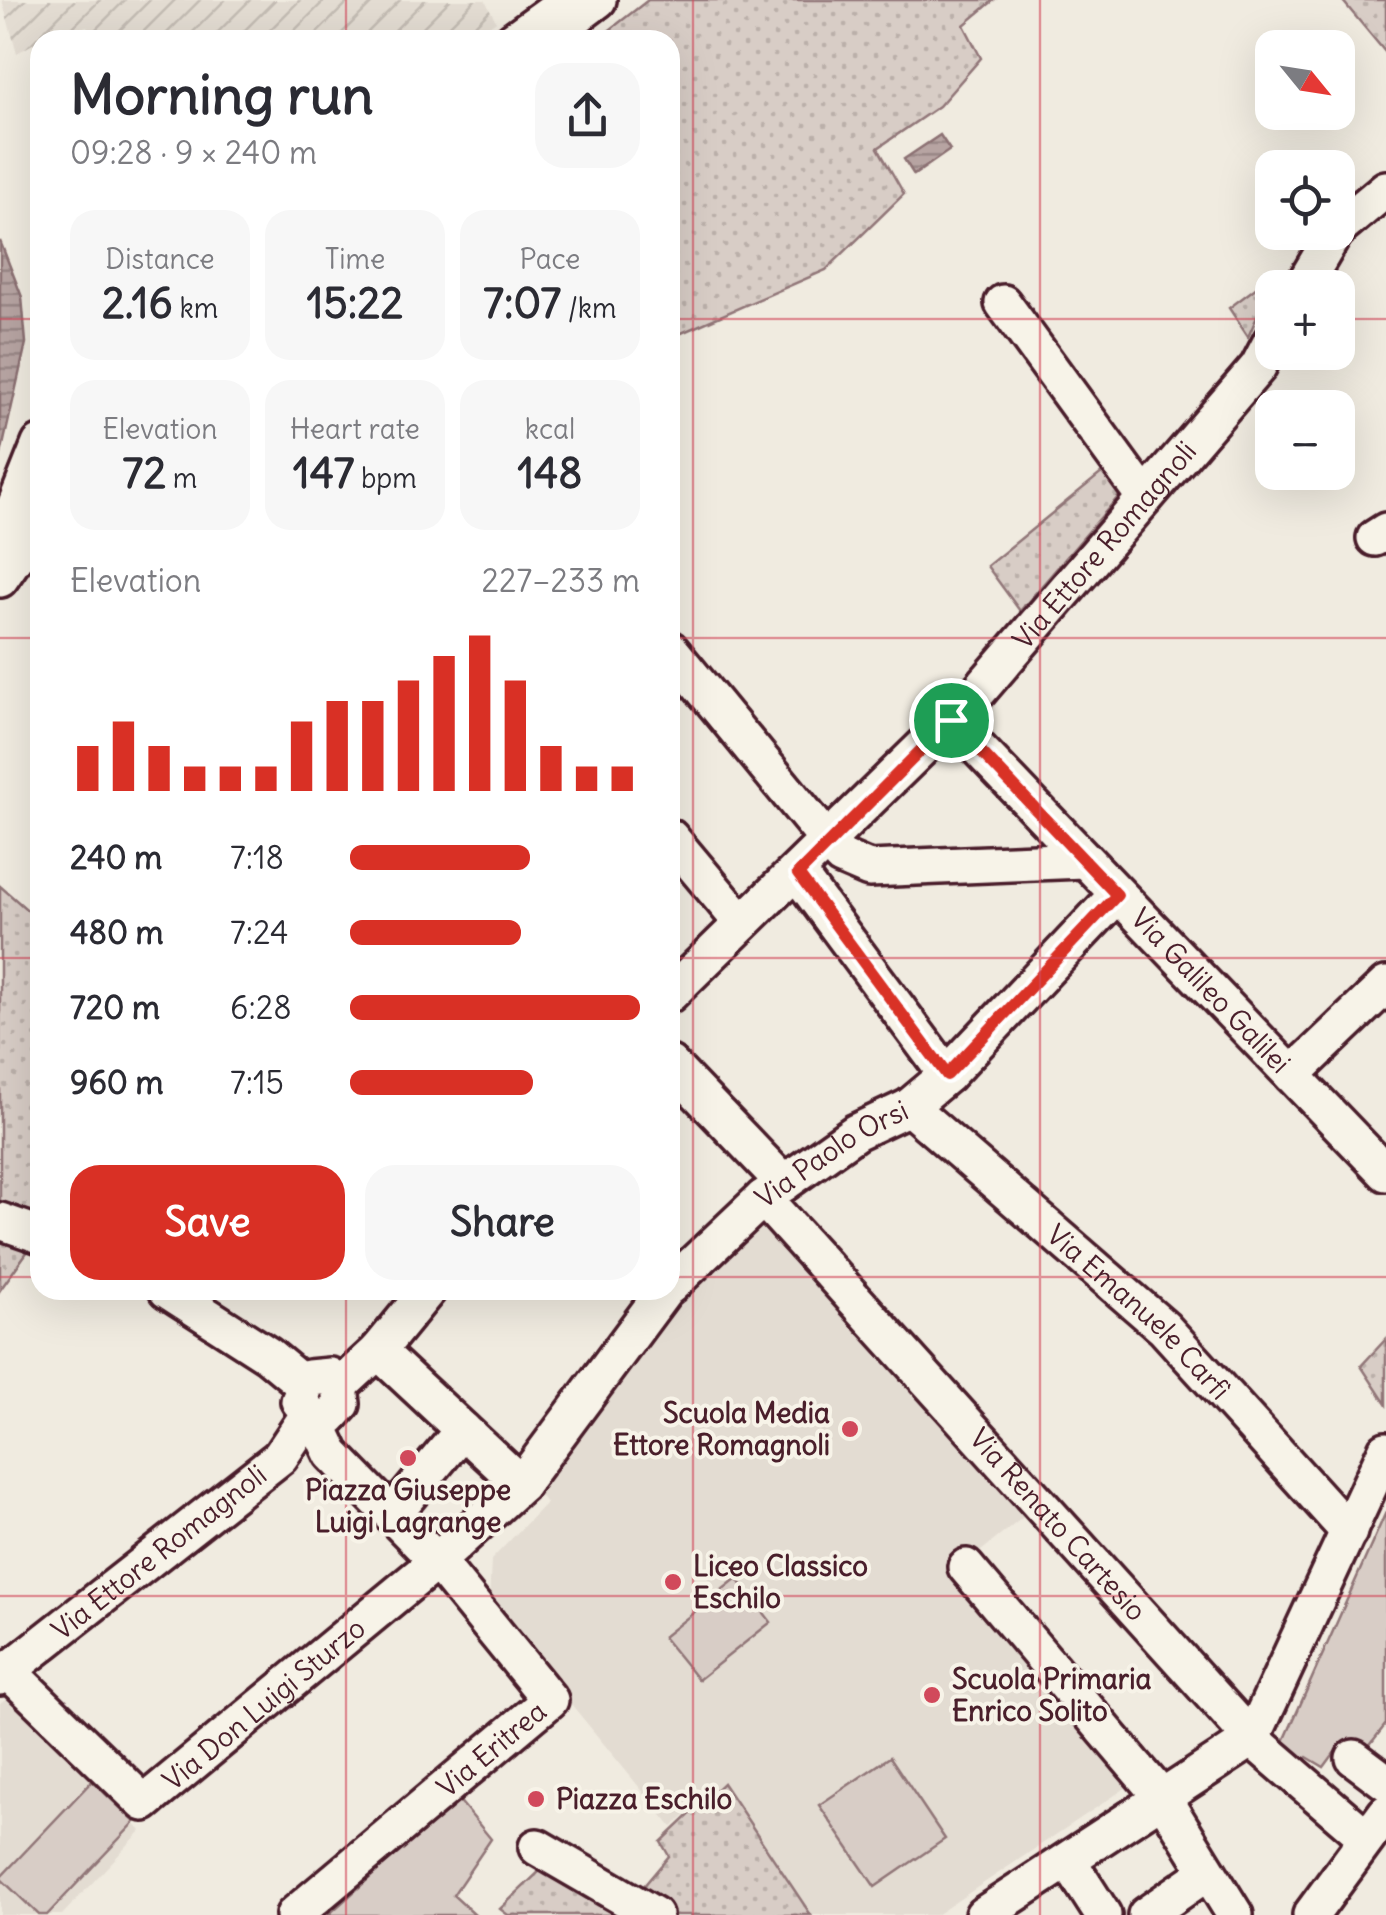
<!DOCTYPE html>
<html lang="en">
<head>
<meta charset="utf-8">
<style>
	body { margin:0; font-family:Delius,sans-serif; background:#f7f7f7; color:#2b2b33; height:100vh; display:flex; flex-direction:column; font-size:38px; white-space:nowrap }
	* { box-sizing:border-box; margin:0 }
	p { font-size:32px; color:#7c7c81 }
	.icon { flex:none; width:55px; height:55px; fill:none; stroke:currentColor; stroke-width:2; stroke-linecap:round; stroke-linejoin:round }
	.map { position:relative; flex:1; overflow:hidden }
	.sheet { position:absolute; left:30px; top:30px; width:650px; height:1270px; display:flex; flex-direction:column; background:#fff; border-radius:30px; box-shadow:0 10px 40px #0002 }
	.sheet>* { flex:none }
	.needle { width:65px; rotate:120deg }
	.controls { position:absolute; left:1255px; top:30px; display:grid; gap:20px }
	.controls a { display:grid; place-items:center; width:100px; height:100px; border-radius:20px; background:#fff; box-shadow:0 10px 40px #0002; font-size:50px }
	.pin { position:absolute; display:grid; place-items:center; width:85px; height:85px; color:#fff; margin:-42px; border:5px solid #fff; border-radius:50%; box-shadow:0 2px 10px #0007 }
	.round { display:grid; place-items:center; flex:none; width:105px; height:105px; border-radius:30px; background:#f7f7f7 }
	.overview { display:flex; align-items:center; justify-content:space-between; height:170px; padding:0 40px }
	h1 { font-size:55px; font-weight:800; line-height:75px }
	.metrics { display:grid; grid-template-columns:repeat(3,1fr); gap:15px; height:170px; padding:10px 40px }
	.metrics div { display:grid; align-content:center; border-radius:25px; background:#f7f7f7; text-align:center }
	.metrics b { font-size:42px; font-weight:800 }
	.metrics small { font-size:28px; font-weight:400 }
	.metrics p { font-size:28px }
	.chart { height:280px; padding:20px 40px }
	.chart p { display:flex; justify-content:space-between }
	.chart svg { width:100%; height:180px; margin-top:10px; stroke:#d93025; stroke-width:6 }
	.action { display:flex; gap:20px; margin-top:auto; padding:20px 40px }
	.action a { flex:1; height:115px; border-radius:30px; background:#d93025; color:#fff; font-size:40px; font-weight:800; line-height:115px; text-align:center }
	.action a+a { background:#f7f7f7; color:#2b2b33 }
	ul { padding:0 40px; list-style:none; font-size:32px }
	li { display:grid; grid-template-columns:160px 120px 1fr; align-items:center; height:75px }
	li i { height:25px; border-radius:12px; background:#d93025 }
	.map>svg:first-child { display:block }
	.built { fill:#e3dcd2 }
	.industrial { fill:url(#industrial-furrows) }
	.grass { fill:url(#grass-dots); stroke:#917678; stroke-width:2.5 }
	.park { fill:#d8cdc6; stroke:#917678; stroke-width:2.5 }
	.water { fill:url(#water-rules); stroke:#8b6f72; stroke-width:2.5 }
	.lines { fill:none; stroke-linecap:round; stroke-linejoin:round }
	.minor-casing { stroke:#4a1f2b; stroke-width:42 }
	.minor { stroke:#f7f3e8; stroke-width:35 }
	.route-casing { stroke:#fff; stroke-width:20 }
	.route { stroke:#d93025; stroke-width:12 }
	.grid { fill:none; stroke:#d1495b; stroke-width:2.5; stroke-opacity:0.55 }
	.poi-dot { fill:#d1495b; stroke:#f7f3e8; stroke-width:4 }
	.labels { text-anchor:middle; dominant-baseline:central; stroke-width:8; stroke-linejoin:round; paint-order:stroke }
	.street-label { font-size:28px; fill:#4a1f2b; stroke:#f7f3e8 }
	.poi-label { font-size:28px; font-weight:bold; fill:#4a1f2b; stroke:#f7f3e8; text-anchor:start }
</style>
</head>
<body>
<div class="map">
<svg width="1386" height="1915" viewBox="0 0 1386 1915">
	<defs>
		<pattern id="industrial-furrows" width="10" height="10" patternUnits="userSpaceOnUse" patternTransform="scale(2.5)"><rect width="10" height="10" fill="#e3dcd2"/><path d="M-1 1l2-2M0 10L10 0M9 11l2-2" fill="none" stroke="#c4bcb4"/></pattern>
		<pattern id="grass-dots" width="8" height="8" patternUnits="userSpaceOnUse" patternTransform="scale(2.5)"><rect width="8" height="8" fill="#d8cdc6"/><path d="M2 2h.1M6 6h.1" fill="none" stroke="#bbb0aa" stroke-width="1.8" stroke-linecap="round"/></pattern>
		<pattern id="water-rules" width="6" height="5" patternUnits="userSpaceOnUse" patternTransform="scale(2.5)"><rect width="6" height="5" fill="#b7a4a2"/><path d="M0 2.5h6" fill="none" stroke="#978584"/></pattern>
	</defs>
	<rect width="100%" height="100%" fill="#f0ebe0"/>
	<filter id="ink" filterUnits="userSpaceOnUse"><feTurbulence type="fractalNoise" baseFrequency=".01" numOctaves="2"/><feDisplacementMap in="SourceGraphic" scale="20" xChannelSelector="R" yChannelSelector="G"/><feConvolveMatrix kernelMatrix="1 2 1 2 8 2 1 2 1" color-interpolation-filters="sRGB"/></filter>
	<g filter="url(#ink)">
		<g class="built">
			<path d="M 771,1216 L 1031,1511 L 956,1571 L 1139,1779 L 936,1915 L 811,1915 L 723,1783 L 672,1827 L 489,1604 L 491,1560 L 546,1503 L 539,1493 L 664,1304 Z"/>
			<path d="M 12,1694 L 141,1831 L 62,1915 L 0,1915 L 0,1703 Z"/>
		</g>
		<path class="industrial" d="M 2,0 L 485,0 L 496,21 L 470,40 L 92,40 L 87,26 L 40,40 L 17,53 Z"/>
		<g class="grass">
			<path d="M 648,0 L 994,0 L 964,25 L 981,58 L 939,106 L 878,148 L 904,194 L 826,270 L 670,338 L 670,40 L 597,40 Z"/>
			<path d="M 1342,0 L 1386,0 L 1386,53 Z"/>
			<path d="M 1277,272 L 1248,337 L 1229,308 Z"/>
			<path d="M 1109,467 L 1125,489 L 1020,611 L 987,566 Z"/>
			<path d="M 0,886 L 40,921 L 40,1234 L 0,1290 Z"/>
			<path d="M 1386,1339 L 1386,1404 L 1361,1366 Z"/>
			<path d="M 723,1783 L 811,1915 L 508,1915 L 500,1909 L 545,1866 L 621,1913 L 669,1856 L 661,1842 Z"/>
		</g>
		<g class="park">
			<path d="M 1386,1512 L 1386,1724 L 1361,1756 L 1335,1752 L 1324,1767 L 1307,1757 L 1301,1764 L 1281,1748 Z"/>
			<path d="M 737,1578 L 771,1622 L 698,1680 L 663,1637 Z"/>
			<path d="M 890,1757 L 945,1839 L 875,1887 L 819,1805 Z"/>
			<path d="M 92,1781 L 135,1822 L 47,1915 L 39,1915 L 0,1878 Z"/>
			<path d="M 458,1799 L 491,1839 L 453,1895 L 475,1915 L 328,1915 Z"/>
		</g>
		<g class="water">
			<path d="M 940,135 L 950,150 L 914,175 L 904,159 Z"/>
			<path d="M 0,241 L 22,297 L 26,343 L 0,459 Z"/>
		</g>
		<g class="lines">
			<defs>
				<g id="minor">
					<path d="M 554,33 L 598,0"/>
					<path d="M 513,40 L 568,0"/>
					<path d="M 1338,229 L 1386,189"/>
					<path d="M 1302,288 L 1335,232"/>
					<path d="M 1003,303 L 1145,498"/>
					<path d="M 1375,538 L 1386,531"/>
					<path d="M 0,544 L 40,444"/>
					<path d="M 0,579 L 40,521"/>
					<path d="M 670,649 L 841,857 L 869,869 L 1083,860"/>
					<path id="s1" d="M 951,720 L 1386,1173"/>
					<path d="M 670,837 L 742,923"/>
					<path d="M 798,874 L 947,1075"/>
					<path id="s2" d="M 670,994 L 971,700 L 1258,367 L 1272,340"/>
					<path d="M 670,1064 L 784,1183"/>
					<path d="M 1292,1075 L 1386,985"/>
					<path id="s3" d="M 909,1107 L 1164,1328 L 1349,1532"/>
					<path id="s4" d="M 763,1198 L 1252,1739 L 1367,1838"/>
					<path d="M 0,1221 L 40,1235"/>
					<path id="s5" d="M 670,1286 L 763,1198 L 856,1132 L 909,1107 L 947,1075 L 1117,895"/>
					<path d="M 167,1290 L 268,1355 L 303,1384"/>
					<path d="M 378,1351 L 521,1484"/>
					<path d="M 340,1386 L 378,1351 L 428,1290"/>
					<path d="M 392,1515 L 463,1430"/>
					<path d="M 966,1567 L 1164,1800 L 1235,1915"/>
					<path id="s6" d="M 8,1671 L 144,1803 L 437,1561 L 521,1484 L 665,1290"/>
					<path id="s7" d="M 0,1677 L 280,1457 L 308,1415"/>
					<path d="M 1354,1758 L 1386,1782"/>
					<path d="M 537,1847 L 654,1915"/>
					<path d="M 1069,1862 L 1103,1915"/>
					<path id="s8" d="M 294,1915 L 550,1700 L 437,1561 L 332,1454 L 315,1418 L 299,1401 L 309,1378 L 330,1376 L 340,1386 L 342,1404 L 330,1417 L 315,1418"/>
					<path d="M 983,1915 L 1252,1739 L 1386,1450"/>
					<path d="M 1146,1915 L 1208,1872"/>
					<path d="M 1311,1915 L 1386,1813"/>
				</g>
			</defs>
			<use href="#minor" class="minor-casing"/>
			<use href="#minor" class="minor"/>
		</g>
	</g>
	<g class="lines" filter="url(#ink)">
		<defs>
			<path id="route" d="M 951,720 L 1117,895 L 947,1075 L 798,874 Z"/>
		</defs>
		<use href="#route" class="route-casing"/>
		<use href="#route" class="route"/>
	</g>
	<path class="grid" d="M 346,0 L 346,40M 693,0 L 693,1915M 1040,0 L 1040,1915M 0,319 L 40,319M 670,319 L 1272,319M 1338,319 L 1386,319M 0,638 L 40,638M 670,638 L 1386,638M 0,958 L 40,958M 670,958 L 1386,958M 0,1277 L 40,1277M 670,1277 L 1386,1277M 346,1290 L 346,1915M 0,1596 L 1386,1596"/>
	<g class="poi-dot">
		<circle cx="850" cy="1429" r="10"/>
		<circle cx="408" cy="1458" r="10"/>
		<circle cx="673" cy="1582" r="10"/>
		<circle cx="932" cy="1695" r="10"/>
		<circle cx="536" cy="1799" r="10"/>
	</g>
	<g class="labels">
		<g class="street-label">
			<text stroke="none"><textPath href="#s2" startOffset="625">Via Ettore Romagnoli</textPath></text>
			<text stroke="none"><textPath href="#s1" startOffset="375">Via Galileo Galilei</textPath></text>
			<text stroke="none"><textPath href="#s5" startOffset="210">Via Paolo Orsi</textPath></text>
			<text stroke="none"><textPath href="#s3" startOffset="308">Via Emanuele Carfì</textPath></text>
			<text stroke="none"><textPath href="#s4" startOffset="440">Via Renato Cartesio</textPath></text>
			<text stroke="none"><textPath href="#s7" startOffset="202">Via Ettore Romagnoli</textPath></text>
			<text stroke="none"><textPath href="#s6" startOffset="345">Via Don Luigi Sturzo</textPath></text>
			<text stroke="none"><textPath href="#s8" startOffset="258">Via Eritrea</textPath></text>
		</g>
		<g class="poi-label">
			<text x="830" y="1413" text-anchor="end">Scuola Media<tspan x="830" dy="32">Ettore Romagnoli</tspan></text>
			<text x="408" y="1490" text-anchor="middle">Piazza Giuseppe<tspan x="408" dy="32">Luigi Lagrange</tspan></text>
			<text x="693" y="1566">Liceo Classico<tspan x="693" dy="32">Eschilo</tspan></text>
			<text x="952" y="1679">Scuola Primaria<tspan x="952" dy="32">Enrico Solito</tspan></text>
			<text x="556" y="1799">Piazza Eschilo</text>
		</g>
	</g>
</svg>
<div class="controls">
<a><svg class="needle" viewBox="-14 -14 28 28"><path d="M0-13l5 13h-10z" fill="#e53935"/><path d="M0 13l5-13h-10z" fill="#7c7c81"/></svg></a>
<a><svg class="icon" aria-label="locate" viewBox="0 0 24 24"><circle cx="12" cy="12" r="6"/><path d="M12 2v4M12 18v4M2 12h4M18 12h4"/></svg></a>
<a>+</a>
<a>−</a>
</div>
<div class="pin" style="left:951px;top:720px;background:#1e9e55"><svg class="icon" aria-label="arrive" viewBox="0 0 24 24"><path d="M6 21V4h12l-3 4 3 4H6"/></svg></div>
<section class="sheet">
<div class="overview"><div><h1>Morning run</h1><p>09:28 · 9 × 240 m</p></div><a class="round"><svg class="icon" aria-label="share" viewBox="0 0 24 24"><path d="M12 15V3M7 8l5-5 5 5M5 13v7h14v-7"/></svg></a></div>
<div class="metrics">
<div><p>Distance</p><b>2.16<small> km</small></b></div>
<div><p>Time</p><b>15:22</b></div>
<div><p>Pace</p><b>7:07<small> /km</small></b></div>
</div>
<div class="metrics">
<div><p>Elevation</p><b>72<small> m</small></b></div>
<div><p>Heart rate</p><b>147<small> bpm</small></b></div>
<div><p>kcal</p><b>148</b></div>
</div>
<div class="chart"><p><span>Elevation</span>227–233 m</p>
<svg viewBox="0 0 160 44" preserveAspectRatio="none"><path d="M5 44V33M15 44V27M25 44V33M35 44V38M45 44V38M55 44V38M65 44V27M75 44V22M85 44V22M95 44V17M105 44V11M115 44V6M125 44V17M135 44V33M145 44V38M155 44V38"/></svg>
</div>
<ul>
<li><b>240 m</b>7:18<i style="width:62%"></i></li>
<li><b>480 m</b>7:24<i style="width:59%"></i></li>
<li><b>720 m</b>6:28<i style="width:100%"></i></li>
<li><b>960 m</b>7:15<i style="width:63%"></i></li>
</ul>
<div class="action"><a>Save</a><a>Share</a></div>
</section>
</div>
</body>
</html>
